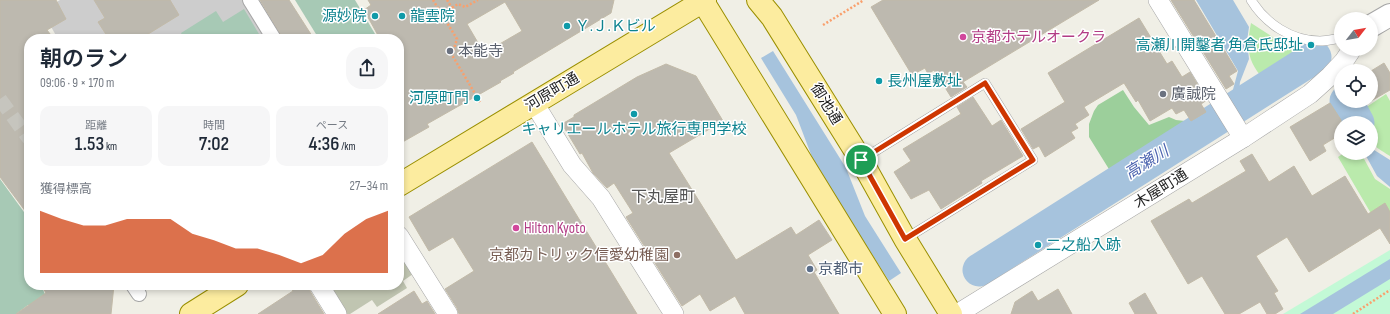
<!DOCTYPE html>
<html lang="ja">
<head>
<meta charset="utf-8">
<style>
	body { margin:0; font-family:"Sofia Sans Condensed","Noto Sans JP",sans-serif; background:#f6f6f7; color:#1f2937; height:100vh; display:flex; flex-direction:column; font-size:15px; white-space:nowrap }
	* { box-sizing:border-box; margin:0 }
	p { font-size:13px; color:#747a83 }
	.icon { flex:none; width:22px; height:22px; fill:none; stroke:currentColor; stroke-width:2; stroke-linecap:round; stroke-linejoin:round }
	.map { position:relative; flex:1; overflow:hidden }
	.drawer { position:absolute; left:24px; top:34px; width:380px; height:256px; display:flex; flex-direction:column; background:#fff; border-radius:16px; box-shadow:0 2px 6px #0003 }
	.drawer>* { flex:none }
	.needle { width:26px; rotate:59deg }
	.fabs { position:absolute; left:1334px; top:12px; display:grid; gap:8px }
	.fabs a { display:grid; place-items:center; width:44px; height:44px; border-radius:50%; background:#fff; box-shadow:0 2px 6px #0003; font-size:20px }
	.pin { position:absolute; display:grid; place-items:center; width:34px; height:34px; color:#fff; margin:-17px; border:2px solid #fff; border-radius:50%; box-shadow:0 1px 4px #0007 }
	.round { display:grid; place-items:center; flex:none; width:42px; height:42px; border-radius:16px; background:#f6f6f7 }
	.headline { display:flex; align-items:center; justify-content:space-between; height:68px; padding:0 16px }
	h1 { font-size:22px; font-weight:600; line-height:30px }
	.stats { display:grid; grid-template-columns:repeat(3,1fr); gap:6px; height:68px; padding:4px 16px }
	.stats div { display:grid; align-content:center; border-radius:10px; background:#f6f6f7; text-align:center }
	.stats b { font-size:20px; font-weight:600 }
	.stats small { font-size:11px; font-weight:400 }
	.stats p { font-size:11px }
	.chart { height:112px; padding:8px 16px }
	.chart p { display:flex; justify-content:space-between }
	.chart svg { width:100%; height:72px; margin-top:4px; fill:#ce3601; opacity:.7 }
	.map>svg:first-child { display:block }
	.religious { fill:#cdcdcd }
	.construction { fill:#c0c5b1 }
	.grass { fill:#baeaac }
	.forest { fill:#9ccf9b }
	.cemetery { fill:#a7c9b5 }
	.park { fill:#c3f9d6 }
	.water { fill:#a6c3dd }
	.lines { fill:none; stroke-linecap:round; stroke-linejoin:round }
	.river { stroke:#a6c3dd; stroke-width:33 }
	.building { fill:#bdb9af; stroke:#c2baa8; fill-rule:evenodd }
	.pedestrian-tunnel { stroke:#c6c5be; stroke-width:14; stroke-dasharray:14 7; stroke-linecap:butt }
	.service-casing { stroke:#a6a6a6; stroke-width:10 }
	.pedestrian-casing { stroke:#a6a6a6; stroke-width:16 }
	.minor-casing { stroke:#a6a6a6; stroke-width:20 }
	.tertiary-casing { stroke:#a6a6a6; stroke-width:24 }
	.primary-casing { stroke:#9a8f00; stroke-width:24 }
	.path { stroke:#f9a06d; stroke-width:2.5; stroke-dasharray:2 2; stroke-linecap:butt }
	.service { stroke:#fff; stroke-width:9 }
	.pedestrian { stroke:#fff; stroke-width:14 }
	.minor { stroke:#fff; stroke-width:19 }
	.tertiary { stroke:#fff; stroke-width:22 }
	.primary { stroke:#fcec9f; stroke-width:22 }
	.route-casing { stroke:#fff; stroke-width:8 }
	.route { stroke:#ce3601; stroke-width:5 }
	.culture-dot { fill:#0f9aa8; stroke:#fff; stroke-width:1.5 }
	.hotel-dot { fill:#d1479c; stroke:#fff; stroke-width:1.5 }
	.worship-dot { fill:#6b7280; stroke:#fff; stroke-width:1.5 }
	.education-dot { fill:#8d6e63; stroke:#fff; stroke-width:1.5 }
	.service-dot { fill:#5c6f8a; stroke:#fff; stroke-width:1.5 }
	.labels { text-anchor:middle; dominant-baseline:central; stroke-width:3; stroke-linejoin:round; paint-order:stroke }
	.culture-label { font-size:15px; fill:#0d838f; stroke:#fff; text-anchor:start }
	.hotel-label { font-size:15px; fill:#b23c85; stroke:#fff; text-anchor:start }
	.worship-label { font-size:15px; fill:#5b616d; stroke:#fff; text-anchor:start }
	.street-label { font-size:15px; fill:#1f1f1f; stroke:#fff }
	.education-label { font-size:15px; fill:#785e54; stroke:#fff; text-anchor:end }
	.service-label { font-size:15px; fill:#4e5e75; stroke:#fff; text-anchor:start }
	.water-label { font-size:16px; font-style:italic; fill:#4b63af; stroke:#fff }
	.neighbourhood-label { font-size:16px; fill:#525252; stroke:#fff }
</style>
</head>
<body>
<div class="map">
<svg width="1390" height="314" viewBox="0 0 1390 314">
	<rect width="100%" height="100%" fill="#f0efe6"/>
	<path class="religious" d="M 60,0 L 242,0 L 266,39 L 58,39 L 42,11 Z"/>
	<path class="construction" d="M 399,252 L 413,274 L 403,281 L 407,288 L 377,307 L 372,300 L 350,314 L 345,314 L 327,285 L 399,285 Z"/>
	<g class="grass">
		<path d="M 1251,23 L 1285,45 L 1305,48 L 1260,75 C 1246,57 1247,44 1251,23 Z"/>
		<path d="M 1386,94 L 1390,101 L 1390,156 C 1371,144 1371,146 1371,123 L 1362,123 L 1359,117 L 1368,106 Z"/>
		<path d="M 1344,153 L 1364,153 L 1363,157 L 1375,179 L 1390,189 L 1390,214 L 1376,222 L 1338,157 Z"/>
	</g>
	<path class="forest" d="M 1123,90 L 1134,107 L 1149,125 L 1169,117 L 1176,120 L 1185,121 L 1187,129 L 1134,163 L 1112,174 L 1089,137 L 1089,124 L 1094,111 L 1098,105 Z"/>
	<g class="cemetery">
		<path d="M 295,0 L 355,0 L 378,39 L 319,39 Z"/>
		<path d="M 244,9 L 262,39 L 184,39 L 181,33 L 216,11 L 223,22 Z"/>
		<path d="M 0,179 L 29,219 L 29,285 L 43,285 L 42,287 L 46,297 L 35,306 L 28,305 L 16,314 L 0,314 Z"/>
	</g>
	<path class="park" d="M 1390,250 L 1390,314 L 1283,314 Z"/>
	<g class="water">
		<path d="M 1196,0 L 1233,0 L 1249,27 L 1247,41 L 1249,59 L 1240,82 L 1239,92 L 1231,97 L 1238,71 Z"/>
		<path d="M 773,51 L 846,168 L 865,216 L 901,273 L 889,281 L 815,165 L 796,115 L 761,58 Z"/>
		<path d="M 1371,148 L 1390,160 L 1390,187 L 1377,176 L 1366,156 L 1367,153 L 1371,153 Z"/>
		<path d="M 1390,259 L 1390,279 L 1333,314 L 1300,314 Z"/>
	</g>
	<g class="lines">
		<g class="river">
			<path d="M 1346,101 L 1358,123"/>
			<path d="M 979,270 L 1315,57"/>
		</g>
	</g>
	<g class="building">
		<path d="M 0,0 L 56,0 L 66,19 L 47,30 L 54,39 L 29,39 L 29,216 L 0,177 Z"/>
		<path d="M 94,0 L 170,0 L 179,15 L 140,39 L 109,39 L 98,22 L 105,18 Z"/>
		<path d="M 260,0 L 289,0 L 314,39 L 282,39 L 281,35 Z"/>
		<path d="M 368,0 L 614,0 L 611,13 L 513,72 L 514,73 L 500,81 L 501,82 L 427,124 L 429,127 L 399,144 L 399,39 L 380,39 L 364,10 L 371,5 ZM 505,2 L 522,31 L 484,53 L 467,24 Z"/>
		<path d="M 883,0 L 1099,0 L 963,82 L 967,87 L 951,97 L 934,70 L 928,74 L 925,68 L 912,75 L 871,7 Z"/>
		<path d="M 1171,0 L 1194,0 L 1237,71 L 1229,76 L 1234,84 L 1226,89 Z"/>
		<path d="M 1139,18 L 1167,64 L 1172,61 L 1182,77 L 1190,72 L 1207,100 L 1201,104 L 1206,112 L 1191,121 L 1184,110 L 1176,114 L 1172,108 L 1150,121 L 1138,100 L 1136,102 L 1124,83 L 1084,107 L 1089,115 L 1075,124 L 1078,128 L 1071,132 L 1075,138 L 1045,157 L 1039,146 L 1033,149 L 1021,129 L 1065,102 L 1048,73 Z"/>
		<path d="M 1384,63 L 1390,73 L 1390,90 L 1371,101 L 1371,71 Z"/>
		<path d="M 666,64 L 696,76 L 723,121 L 669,153 L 736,260 L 791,227 L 796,235 L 819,220 L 832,240 L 808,255 L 817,270 L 814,272 L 839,314 L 745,314 L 735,296 L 710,311 L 700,294 L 682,306 L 626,217 L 633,213 L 614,183 L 607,188 L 593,173 L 582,153 L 580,154 L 562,124 L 574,117 L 574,115 L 637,77 Z"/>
		<path d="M 973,97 L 992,126 L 1001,120 L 1023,156 L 981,181 L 982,183 L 941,209 L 929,190 L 911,199 L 894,172 L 911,161 L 903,149 L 961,114 L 957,107 Z"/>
		<path d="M 1330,103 L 1341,120 L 1341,134 L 1323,145 L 1326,151 L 1310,161 L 1290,127 Z"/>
		<path d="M 532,142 L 637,314 L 459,314 L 457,308 L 445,289 L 474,271 L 453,237 L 429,251 L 409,217 Z"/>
		<path d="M 1252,154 L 1269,182 L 1294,166 L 1312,196 L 1345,176 L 1368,214 L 1385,203 L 1390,212 L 1390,244 L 1380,228 L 1309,272 L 1287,237 L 1256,256 L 1278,291 L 1274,293 L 1283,309 L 1275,314 L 1267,314 L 1260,302 L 1239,314 L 1225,314 L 1202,276 L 1188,284 L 1151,221 L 1189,199 L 1192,203 L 1246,171 L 1240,161 Z"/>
		<path d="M 41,285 L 114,285 L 111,314 L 16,314 L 46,293 Z"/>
		<path d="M 289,285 L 308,285 L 310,291 L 324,314 L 258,314 L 293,291 Z"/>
		<path d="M 1058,289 L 1072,314 L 1011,314 L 1015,302 L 1032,291 L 1038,301 Z"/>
		<path d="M 414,291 L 422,304 L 427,301 L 435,314 L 378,314 Z"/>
		<path d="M 1145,293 L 1157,314 L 1135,314 L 1129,303 Z"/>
	</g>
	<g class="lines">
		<path class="pedestrian-tunnel" d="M 0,99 L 29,139"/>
		<defs>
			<g id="service">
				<path d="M 1251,0 C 1265,23 1291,41 1320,41 C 1327,41 1334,39 1341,38"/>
				<path d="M 861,160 L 985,83 L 1033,160 L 905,239"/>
			</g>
			<g id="pedestrian">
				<path d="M 250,0 L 274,39"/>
				<path d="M 133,285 L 139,294"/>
			</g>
			<g id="minor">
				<path d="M 1158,0 L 1243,138"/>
				<path d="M 534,103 L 572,165 L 601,198 L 674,314"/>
				<path d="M 399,236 L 448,314"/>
				<path d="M 319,285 L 337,314"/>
				<path d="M 957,314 L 1243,138 L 1310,94 L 1330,76 L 1344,61 L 1352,49"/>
			</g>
			<path id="tertiary" d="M 1371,26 L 1390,15"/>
			<g id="primary">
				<path d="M 702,0 L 895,314"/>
				<path d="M 758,0 L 772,17 L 861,160 L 905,239 L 951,314"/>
				<path d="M 399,185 L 705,0"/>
				<path d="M 191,314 L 237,285"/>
			</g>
		</defs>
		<use href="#service" class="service-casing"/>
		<use href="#pedestrian" class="pedestrian-casing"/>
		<use href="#minor" class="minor-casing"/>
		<use href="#tertiary" class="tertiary-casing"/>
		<use href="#primary" class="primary-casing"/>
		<g class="path">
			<path d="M 433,0 L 457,39 L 452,55 L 480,102"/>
			<path d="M 447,0 L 454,11"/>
			<path d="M 442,14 L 458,4 L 465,7 L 478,0"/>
			<path d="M 823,25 L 864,0"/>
			<path d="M 1353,314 L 1390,290"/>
		</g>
		<use href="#service" class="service"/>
		<use href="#pedestrian" class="pedestrian"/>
		<use href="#minor" class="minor"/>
		<use href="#tertiary" class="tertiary"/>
		<use href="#primary" class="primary"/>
	</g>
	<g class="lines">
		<defs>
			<path id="route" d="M 985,83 L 1033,160 L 905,239 L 861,160 Z"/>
		</defs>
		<use href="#route" class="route-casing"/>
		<use href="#route" class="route"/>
	</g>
	<g class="culture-dot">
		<circle cx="375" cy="16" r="4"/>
		<circle cx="402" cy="16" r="4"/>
		<circle cx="567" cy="26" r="4"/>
		<circle cx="1311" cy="45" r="4"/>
		<circle cx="879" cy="81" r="4"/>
		<circle cx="477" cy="98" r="4"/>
		<circle cx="634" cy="114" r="4"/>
		<circle cx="1038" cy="245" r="4"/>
	</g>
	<g class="hotel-dot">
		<circle cx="963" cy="37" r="4"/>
		<circle cx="516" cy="228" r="4"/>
	</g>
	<g class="worship-dot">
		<circle cx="450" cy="51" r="4"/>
		<circle cx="1163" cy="94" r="4"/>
	</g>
	<circle class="education-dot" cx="677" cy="255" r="4"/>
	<circle class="service-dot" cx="810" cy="269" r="4"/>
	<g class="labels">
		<g class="culture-label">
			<text x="367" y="16" text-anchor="end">源妙院</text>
			<text x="410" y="16">龍雲院</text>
			<text x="575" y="26">Ｙ.Ｊ.Ｋビル</text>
			<text x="1303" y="45" text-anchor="end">高瀬川開鑿者 角倉氏邸址</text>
			<text x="887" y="81">長州屋敷址</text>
			<text x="469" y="98" text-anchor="end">河原町門</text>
			<text x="634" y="129" text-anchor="middle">キャリエールホテル旅行専門学校</text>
			<text x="1046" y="245">二之船入跡</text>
		</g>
		<g class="hotel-label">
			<text x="971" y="37">京都ホテルオークラ</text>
			<text x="524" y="228">Hilton Kyoto</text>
		</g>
		<g class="worship-label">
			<text x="458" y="51">本能寺</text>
			<text x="1171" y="94">廣誠院</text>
		</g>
		<g class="street-label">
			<text transform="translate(552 92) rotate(-31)">河原町通</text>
			<text transform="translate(826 104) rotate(58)">御池通</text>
			<text transform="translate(1161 189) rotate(-32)">木屋町通</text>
		</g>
		<g class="education-label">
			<text x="669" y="255">京都カトリック信愛幼稚園</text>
		</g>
		<g class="service-label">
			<text x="818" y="269">京都市</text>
		</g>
		<g class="water-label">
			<text transform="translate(1147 163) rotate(-32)">高瀬川</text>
		</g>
		<g class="neighbourhood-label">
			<text x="663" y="197">下丸屋町</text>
		</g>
	</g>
</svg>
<div class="fabs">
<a><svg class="needle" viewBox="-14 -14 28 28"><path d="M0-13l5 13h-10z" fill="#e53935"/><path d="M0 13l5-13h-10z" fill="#747a83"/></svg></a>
<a><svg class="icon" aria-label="locate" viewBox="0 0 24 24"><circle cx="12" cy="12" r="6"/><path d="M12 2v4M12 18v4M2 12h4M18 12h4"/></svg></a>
<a><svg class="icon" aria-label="layers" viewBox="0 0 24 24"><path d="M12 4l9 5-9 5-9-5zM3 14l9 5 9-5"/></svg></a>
</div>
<div class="pin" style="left:861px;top:160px;background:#1e9e55"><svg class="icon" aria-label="arrive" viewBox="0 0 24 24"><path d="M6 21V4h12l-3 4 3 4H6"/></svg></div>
<section class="drawer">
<div class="headline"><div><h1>朝のラン</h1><p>09:06 · 9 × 170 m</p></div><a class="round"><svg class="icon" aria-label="share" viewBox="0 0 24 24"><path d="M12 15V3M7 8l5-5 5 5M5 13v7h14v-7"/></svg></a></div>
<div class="stats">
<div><p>距離</p><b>1.53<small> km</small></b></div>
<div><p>時間</p><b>7:02</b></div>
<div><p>ペース</p><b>4:36<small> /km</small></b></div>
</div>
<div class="chart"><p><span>獲得標高</span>27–34 m</p>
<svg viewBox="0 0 160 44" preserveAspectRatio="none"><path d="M0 44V6L10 11L20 15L30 15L40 11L50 11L60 11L70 20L80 24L90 29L100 29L110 33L120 38L130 33L140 20L150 11L160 6V44z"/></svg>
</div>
</section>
</div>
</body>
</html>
